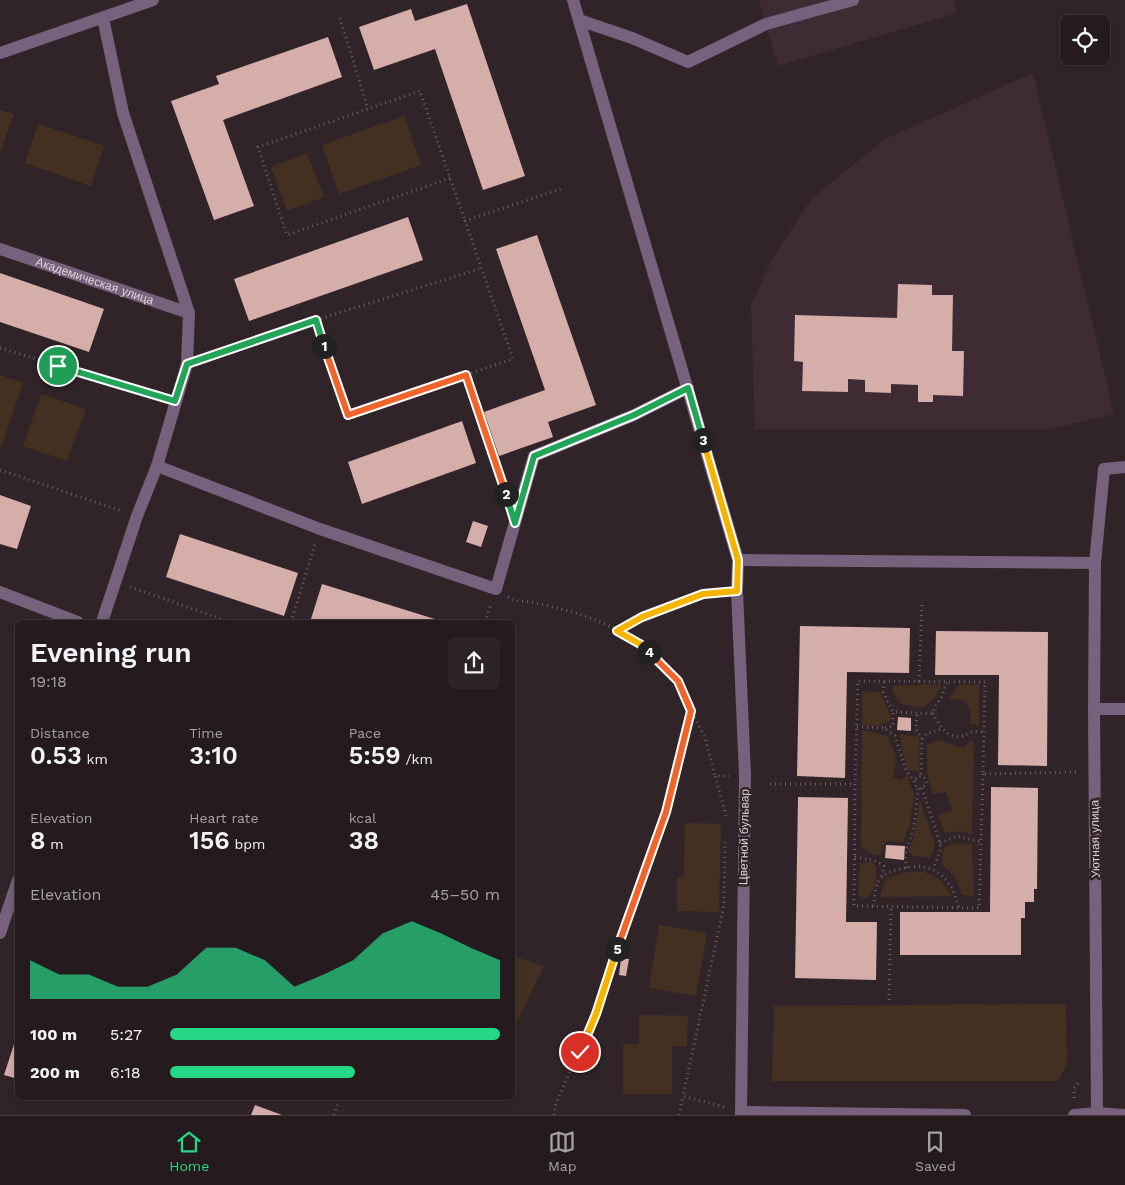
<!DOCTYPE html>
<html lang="en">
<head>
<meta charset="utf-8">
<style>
	body { margin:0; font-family:"Work Sans",sans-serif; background:#2d2428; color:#f1f3f6; height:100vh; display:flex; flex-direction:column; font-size:19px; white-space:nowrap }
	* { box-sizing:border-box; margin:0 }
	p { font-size:16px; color:#a3a1a4 }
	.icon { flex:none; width:28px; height:28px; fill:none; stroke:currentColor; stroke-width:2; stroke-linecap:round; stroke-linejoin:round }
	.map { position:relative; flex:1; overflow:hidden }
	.details { position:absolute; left:15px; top:620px; width:500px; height:480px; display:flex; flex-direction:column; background:#251b1f; border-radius:8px; box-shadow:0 2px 8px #0003,0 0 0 1px #42393d }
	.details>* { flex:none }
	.controls { position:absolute; left:1060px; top:15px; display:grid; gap:10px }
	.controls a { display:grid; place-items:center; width:50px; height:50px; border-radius:8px; background:#251b1f; box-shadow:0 2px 8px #0003,0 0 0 1px #42393d; font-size:25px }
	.pin { position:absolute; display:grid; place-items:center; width:42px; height:42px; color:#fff; margin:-21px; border:2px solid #fff; border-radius:50%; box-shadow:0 1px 5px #0007 }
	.km { position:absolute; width:25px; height:25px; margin:-12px; border-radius:50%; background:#222; color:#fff; font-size:14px; line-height:25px; text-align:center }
	.round { display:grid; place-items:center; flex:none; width:52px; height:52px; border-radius:8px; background:#2d2428 }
	.summary { display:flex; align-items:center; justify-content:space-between; height:85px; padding:0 15px }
	h1 { font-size:28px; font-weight:600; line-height:38px }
	.stats { display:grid; grid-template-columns:repeat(3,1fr); gap:8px; height:85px; padding:5px 15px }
	.stats div { display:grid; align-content:center }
	.stats b { font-size:25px; font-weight:600 }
	.stats small { font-size:14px; font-weight:400 }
	.stats p { font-size:14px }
	.chart { height:140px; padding:10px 15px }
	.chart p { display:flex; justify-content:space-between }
	.chart svg { width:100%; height:90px; margin-top:5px; fill:#26d886; opacity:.7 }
	ul { padding:0 15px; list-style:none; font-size:16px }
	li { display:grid; grid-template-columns:80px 60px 1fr; align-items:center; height:38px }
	li i { height:12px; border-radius:6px; background:#26d886 }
	.menu { display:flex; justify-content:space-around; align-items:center; height:70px; border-top:1px solid #42393d; background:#251b1f; font-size:14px; color:#a3a1a4 }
	.menu a { display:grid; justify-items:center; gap:2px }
	.menu .on { color:#26d886 }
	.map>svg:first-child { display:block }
	.built { fill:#3f2b33 }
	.green { fill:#433021 }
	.building { fill:#d5ada9 }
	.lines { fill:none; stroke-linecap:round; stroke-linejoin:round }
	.path { stroke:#6c6165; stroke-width:3; stroke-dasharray:1 4; stroke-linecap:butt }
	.minor { stroke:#77617c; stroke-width:12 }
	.split-1-casing { stroke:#fff; stroke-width:10 }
	.split-2-casing { stroke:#fff; stroke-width:10 }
	.split-3-casing { stroke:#fff; stroke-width:10 }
	.split-4-casing { stroke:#fff; stroke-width:10 }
	.split-5-casing { stroke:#fff; stroke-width:10 }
	.split-6-casing { stroke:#fff; stroke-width:10 }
	.split-1 { stroke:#22a559; stroke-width:6 }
	.split-2 { stroke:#f0652b; stroke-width:6 }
	.split-3 { stroke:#22a559; stroke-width:6 }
	.split-4 { stroke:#f5b400; stroke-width:6 }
	.split-5 { stroke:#f0652b; stroke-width:6 }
	.split-6 { stroke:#f5b400; stroke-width:6 }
	.labels { text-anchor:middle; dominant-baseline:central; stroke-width:5; stroke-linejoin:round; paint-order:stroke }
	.street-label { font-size:12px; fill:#dcd3d6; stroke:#312429 }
</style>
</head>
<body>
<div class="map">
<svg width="1125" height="1115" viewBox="0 0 1125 1115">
	<rect width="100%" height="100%" fill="#312429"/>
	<g class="built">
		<path d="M 759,0 L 953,0 L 957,13 L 778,66 Z"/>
		<path d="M 1033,73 L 1114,414 L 1050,429 L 755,429 L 751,305 L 772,259 L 812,198 L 885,139 Z"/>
	</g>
	<g class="green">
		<path d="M 0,110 L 14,114 L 0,153 Z"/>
		<path d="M 404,116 L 421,165 L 339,194 L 322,145 Z"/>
		<path d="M 38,124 L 104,146 L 91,186 L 25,163 Z"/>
		<path d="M 307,153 L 324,197 L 287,211 L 271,167 Z"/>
		<path d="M 0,375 L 23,383 L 2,445 L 0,445 Z"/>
		<path d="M 41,394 L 86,409 L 67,461 L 23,446 Z"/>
		<path d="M 942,684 L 934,698 L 923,708 L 901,704 L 894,694 L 891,686 Z"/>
		<path d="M 979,684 L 979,725 L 971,724 C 970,705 969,699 949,699 L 958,685 Z"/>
		<path d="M 862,691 L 880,692 L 892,719 L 879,726 L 862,725 Z"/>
		<path d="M 862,730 L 888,736 L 896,757 L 893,778 L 901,780 L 907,775 L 914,794 L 910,825 L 903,842 L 886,841 L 880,855 L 873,855 L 861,846 Z"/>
		<path d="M 899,734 L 919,737 L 919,771 L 907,770 Z"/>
		<path d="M 938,740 L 963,748 L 970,741 L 974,743 L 972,835 L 962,831 L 945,833 L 938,815 L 952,810 L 946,792 L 933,794 L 927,773 L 927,745 Z"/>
		<path d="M 920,801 L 934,841 L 934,850 L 930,858 L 913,856 L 908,851 L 913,840 Z"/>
		<path d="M 685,823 L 721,824 L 719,912 L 677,911 L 677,878 L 684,875 Z"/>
		<path d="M 954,843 L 972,844 L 974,896 L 963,895 L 954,875 L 942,865 L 943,848 Z"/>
		<path d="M 871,862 L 876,866 C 878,879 875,891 865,899 L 858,896 L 860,863 Z"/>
		<path d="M 918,871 C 937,874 942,881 952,896 L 880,897 L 885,880 L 901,873 Z"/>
		<path d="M 659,925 L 707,933 L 696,996 L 649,988 Z"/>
		<path d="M 513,956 L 544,966 L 513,1030 L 512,956 Z"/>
		<path d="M 1066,1004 L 1067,1065 L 1058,1081 L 772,1081 L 774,1006 Z"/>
		<path d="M 639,1015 L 688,1016 L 687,1046 L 672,1046 L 672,1094 L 623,1094 L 623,1045 L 639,1044 Z"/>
	</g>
	<g class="building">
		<path d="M 467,4 L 525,176 L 483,190 L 435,49 L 374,70 L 359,27 L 411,9 L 415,21 Z"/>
		<path d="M 328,37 L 342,77 L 223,120 L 254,206 L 214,220 L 171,101 L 219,84 L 216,76 Z"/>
		<path d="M 408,217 L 423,260 L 249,321 L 234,279 Z"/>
		<path d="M 537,235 L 596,405 L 548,422 L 553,437 L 499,456 L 484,412 L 545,390 L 496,249 Z"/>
		<path d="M 0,273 L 104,309 L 89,352 L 0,322 Z"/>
		<path d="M 898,284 L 932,285 L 932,295 L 953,295 L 952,351 L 964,351 L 963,396 L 933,395 L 933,402 L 918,402 L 918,385 L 891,384 L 891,393 L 865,392 L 865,380 L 848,379 L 848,392 L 802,391 L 803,362 L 794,361 L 795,315 L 897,318 Z"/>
		<path d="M 462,421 L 476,463 L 362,504 L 348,462 Z"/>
		<path d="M 0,495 L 31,506 L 17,549 L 0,544 Z"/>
		<path d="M 473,521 L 488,526 L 481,547 L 466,542 Z"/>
		<path d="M 180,534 L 298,573 L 284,616 L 166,577 Z"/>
		<path d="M 322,584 L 438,620 L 438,622 L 310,622 Z"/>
		<path d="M 800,626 L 910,628 L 909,673 L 847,672 L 845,778 L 797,776 Z"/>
		<path d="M 936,631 L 1048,632 L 1047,766 L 998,765 L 999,675 L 935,675 Z"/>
		<path d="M 898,717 L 911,718 L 911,731 L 897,730 Z"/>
		<path d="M 991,787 L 1038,788 L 1037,889 L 1034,889 L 1034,902 L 1025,902 L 1025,918 L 1021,918 L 1021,955 L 900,955 L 900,912 L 990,912 Z"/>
		<path d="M 798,797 L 848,798 L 846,922 L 877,922 L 876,980 L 795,978 Z"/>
		<path d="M 886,845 L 905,846 L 904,860 L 885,858 Z"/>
		<path d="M 621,958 L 629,959 L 626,976 L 619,975 Z"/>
		<path d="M 17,1035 L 18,1035 L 18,1079 L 4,1075 Z"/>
		<path d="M 255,1105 L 282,1115 L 251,1115 Z"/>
	</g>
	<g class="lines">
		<g class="path">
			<path d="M 340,18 L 368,109"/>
			<path d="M 450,178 L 287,235 L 258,147 L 420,91 L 465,221"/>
			<path d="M 316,320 L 482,268"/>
			<path d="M 0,348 L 160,396"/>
			<path d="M 203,359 L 316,320 L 348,415 L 513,359 L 465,221 L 563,188"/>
			<path d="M 466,375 L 505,493"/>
			<path d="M 0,470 L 122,511"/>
			<path d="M 130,587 L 230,622"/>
			<path d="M 508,597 C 516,602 522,601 530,602 C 540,603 551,607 560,609 C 604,619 650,643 677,680 C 683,689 687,700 691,711"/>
			<path d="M 291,622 L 315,544"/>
			<path d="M 485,622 L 491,604"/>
			<path d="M 617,630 C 649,613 685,596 721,592"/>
			<path d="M 919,681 L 922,603"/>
			<path d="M 884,682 L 883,692 L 893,712"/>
			<path d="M 933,713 C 939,725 947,739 962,736 C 967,736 965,735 969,733 C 973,730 980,732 985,732"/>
			<path d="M 917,715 L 916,729 L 922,739 L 921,776"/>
			<path d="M 857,727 L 884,728 L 895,736 L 906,771 L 914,781 L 915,785 L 918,788 L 922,788 L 927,783 L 926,779 L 921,776 L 918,776 L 914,781"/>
			<path d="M 885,728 L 893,726 L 893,712 C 908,712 919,714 933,713 L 934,708 L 941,698 L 948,680"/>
			<path d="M 922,739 L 926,734 L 941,729"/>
			<path d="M 983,774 L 979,908 L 854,906 L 855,784 L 858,681 L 985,682 L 983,774 L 1079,772"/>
			<path d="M 770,784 L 855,784"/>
			<path d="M 922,788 L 940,843 L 940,851 L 933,869"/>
			<path d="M 726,816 L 715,776 L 729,776"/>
			<path d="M 940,843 L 958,836 L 981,842"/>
			<path d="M 855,857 C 866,859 876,860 884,866 L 882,876"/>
			<path d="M 907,868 C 902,851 910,844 913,829 C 916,815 917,801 918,788"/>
			<path d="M 873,906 C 875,898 875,882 882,877 C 888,871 900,869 908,867 C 938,863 952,881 959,908"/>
			<path d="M 889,1000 L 891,907"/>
			<path d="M 1074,1098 L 1074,1088 L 1080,1081"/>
			<path d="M 724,1107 L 683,1096 L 724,905 L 725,842"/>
			<path d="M 334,1115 L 340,1098"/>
			<path d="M 554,1115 L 555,1106 L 595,1015 L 666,812 L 691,711 L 705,737 L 715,776"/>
			<path d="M 679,1115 L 683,1096"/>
		</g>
		<g class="minor">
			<path d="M 573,0 L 738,560 L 737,591 L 745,775 L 741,1115"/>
			<path d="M 579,20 L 632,38 L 688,62 L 766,24 L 853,0"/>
			<path d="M 0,53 L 153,0"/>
			<path id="s1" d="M 0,249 L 189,313"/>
			<path d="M 157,466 L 320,529 L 496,589 L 534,456 L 634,415 L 688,388"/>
			<path d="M 738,560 L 1095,563"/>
			<path d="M 0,592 L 78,622"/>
			<path d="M 102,622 L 137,516 L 157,466 L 187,364 L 189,313 L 123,113 L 103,18"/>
			<path d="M 1094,709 L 1125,709"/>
			<path d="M 0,933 L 18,880"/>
			<path d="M 741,1112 L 965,1115"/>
			<path d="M 1074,1115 L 1097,1113 L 1123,1115"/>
			<path d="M 1097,1115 L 1094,709 L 1095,563 L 1104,469 L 1125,467"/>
		</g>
	</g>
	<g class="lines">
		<defs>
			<path id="split-1" d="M 58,366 L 175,401 L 187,364 L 316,320 L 324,346"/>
			<path id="split-2" d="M 324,346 L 348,415 L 466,375 L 506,494"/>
			<path id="split-3" d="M 506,494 L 515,523 L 534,456 L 634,415 L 688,388 L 703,440"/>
			<path id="split-4" d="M 649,652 L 640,644 L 617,631 L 642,617 L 703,594 L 737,591 L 738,560 L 703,440"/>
			<path id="split-5" d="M 617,949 L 666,812 L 691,711 L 678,681 L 649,652"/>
			<path id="split-6" d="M 580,1052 L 596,1014 L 617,949"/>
		</defs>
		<use href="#split-1" class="split-1-casing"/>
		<use href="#split-2" class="split-2-casing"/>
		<use href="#split-3" class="split-3-casing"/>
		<use href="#split-4" class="split-4-casing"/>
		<use href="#split-5" class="split-5-casing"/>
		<use href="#split-6" class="split-6-casing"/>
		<use href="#split-1" class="split-1"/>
		<use href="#split-2" class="split-2"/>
		<use href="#split-3" class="split-3"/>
		<use href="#split-4" class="split-4"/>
		<use href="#split-5" class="split-5"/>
		<use href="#split-6" class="split-6"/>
	</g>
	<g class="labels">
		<g class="street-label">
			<text stroke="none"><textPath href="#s1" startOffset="100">Академическая улица</textPath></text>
			<text transform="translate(744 837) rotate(-89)">Цветной бульвар</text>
			<text transform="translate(1095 839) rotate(-91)">Уютная улица</text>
		</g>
	</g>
</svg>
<div class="controls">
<a><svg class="icon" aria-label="locate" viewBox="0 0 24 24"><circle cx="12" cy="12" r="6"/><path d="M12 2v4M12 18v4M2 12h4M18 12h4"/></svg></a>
</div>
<div class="pin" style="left:58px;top:366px;background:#1e9e55"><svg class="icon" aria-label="arrive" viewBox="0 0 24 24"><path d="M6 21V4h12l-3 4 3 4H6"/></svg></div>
<div class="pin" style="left:580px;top:1052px;background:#d93025"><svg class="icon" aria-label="check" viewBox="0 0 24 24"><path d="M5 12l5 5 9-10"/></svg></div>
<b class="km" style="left:324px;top:346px">1</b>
<b class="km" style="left:506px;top:494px">2</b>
<b class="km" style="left:703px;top:440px">3</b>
<b class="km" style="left:649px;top:652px">4</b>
<b class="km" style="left:617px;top:949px">5</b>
<section class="details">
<div class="summary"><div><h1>Evening run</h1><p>19:18</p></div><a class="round"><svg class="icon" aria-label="share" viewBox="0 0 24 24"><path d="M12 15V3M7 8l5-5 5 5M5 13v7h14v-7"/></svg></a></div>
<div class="stats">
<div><p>Distance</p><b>0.53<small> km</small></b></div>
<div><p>Time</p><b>3:10</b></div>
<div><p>Pace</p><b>5:59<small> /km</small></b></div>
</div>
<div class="stats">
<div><p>Elevation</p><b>8<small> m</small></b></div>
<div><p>Heart rate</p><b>156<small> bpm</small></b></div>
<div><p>kcal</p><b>38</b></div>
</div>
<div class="chart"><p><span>Elevation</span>45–50 m</p>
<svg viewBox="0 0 160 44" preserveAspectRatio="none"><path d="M0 44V25L10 32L20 32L30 38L40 38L50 32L60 19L70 19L80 25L90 38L100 32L110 25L120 12L130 6L140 12L150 19L160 25V44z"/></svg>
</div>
<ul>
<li><b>100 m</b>5:27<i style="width:100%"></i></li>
<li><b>200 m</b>6:18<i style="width:56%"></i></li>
</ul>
</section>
</div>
<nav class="menu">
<a class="on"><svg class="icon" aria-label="home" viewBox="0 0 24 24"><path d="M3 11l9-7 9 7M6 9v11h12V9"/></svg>Home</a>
<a><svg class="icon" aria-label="map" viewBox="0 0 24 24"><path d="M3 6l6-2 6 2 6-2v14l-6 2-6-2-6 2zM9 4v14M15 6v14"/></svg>Map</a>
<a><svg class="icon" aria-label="saved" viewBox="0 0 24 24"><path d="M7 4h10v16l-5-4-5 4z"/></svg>Saved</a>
</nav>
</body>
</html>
